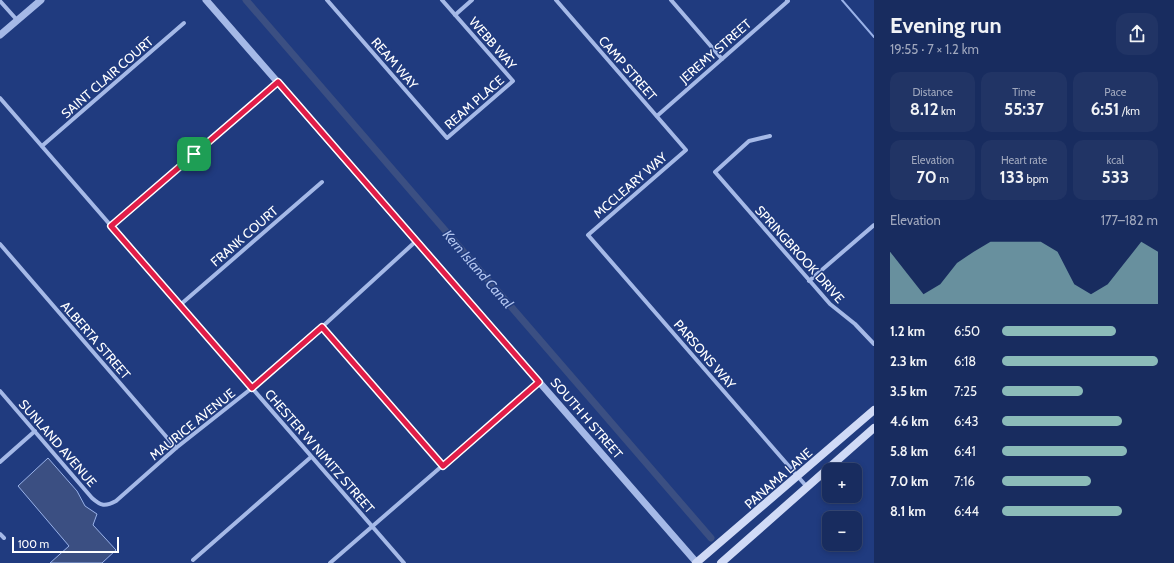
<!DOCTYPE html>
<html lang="en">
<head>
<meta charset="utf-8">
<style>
	body { margin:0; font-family:Cabin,sans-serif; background:#213465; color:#f1f3f6; height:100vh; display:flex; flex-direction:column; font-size:15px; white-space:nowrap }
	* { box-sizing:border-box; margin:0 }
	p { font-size:13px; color:#9fa7bd }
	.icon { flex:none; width:22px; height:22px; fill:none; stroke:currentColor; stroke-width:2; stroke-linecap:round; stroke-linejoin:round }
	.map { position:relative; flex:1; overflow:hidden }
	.sheet { display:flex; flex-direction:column; background:#182c5f; width:300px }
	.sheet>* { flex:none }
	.controls { position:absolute; left:822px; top:463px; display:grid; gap:8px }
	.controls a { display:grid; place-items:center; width:40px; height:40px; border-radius:8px; background:#182c5f; box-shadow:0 2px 6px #0003,0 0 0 1px #364874; font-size:20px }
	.scale { position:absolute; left:12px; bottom:10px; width:107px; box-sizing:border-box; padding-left:4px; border:2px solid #fff; border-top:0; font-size:11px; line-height:14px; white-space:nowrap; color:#fff; -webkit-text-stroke:3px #203b7f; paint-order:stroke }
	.pin { position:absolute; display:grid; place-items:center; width:34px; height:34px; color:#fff; margin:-17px; border-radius:8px; box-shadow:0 2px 6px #0006 }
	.round { display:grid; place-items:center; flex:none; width:42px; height:42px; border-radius:12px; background:#213465 }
	.headline { display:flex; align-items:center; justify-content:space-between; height:68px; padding:0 16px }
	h1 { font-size:22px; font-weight:700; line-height:30px }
	.stats { display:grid; grid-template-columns:repeat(3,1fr); gap:6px; height:68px; padding:4px 16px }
	.stats div { display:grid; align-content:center; border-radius:10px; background:#213465; text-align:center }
	.stats b { font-size:17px; font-weight:700 }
	.stats small { font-size:11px; font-weight:400 }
	.stats p { font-size:11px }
	.chart { height:112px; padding:8px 16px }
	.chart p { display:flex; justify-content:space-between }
	.chart svg { width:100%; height:72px; margin-top:4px; fill:#8bbbb9; opacity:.7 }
	ul { padding:0 16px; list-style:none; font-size:13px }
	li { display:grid; grid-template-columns:64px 48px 1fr; align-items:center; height:30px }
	li i { height:10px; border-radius:5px; background:#8bbbb9 }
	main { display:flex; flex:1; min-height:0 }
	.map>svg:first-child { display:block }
	.water { fill:#3b4f82; stroke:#99b2e9 }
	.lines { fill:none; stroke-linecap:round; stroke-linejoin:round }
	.stream { stroke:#99b2e9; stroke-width:2 }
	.canal { stroke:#3b4f82; stroke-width:7 }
	.minor { stroke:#a5b9e7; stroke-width:4 }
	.tertiary { stroke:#a5b9e7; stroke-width:7 }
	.secondary { stroke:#d0daf6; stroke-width:8 }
	.route-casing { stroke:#fff; stroke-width:8 }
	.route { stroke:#e11d48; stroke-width:5 }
	.labels { text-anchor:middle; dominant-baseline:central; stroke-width:3; stroke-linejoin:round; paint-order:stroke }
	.street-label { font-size:13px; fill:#fff; stroke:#203b7f }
	.water-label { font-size:14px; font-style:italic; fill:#b1c4ef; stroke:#203b7f }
</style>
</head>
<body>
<main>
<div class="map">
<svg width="874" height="563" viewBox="0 0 874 563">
	<rect width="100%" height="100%" fill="#203b7f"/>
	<path class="water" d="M 48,458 L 77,491 L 85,506 L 97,514 L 93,525 L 116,550 L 102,563 L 50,563 L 69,546 L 18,486 Z"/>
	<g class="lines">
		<path class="stream" d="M 842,0 L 874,37"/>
		<path class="canal" d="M 246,0 L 711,538"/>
		<g class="minor">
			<path d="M 327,0 L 447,138 L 513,81 L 442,0"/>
			<path d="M 556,0 L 686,150 L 588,235 L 807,487"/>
			<path d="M 671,0 L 722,59"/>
			<path d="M 0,1 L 17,20"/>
			<path d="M 455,15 L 472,0"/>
			<path d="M 0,98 L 404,563"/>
			<path d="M 657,116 L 788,1 L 787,0"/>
			<path d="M 770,136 L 749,141 L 715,172 L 830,304 L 855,324 L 874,344"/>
			<path d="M 42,146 L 184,23"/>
			<path d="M 111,226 L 278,82"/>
			<path d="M 0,244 L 176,448"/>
			<path d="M 809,281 L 874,225"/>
			<path d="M 180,305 L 322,182"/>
			<path d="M 322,327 L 443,466"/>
			<path d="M 0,391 L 92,498 C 101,506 105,507 116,501 L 176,448 L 252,388 L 322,327 L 415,242"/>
			<path d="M 0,462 L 35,431"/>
			<path d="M 0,534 L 4,538"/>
			<path d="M 193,560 L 311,457"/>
			<path d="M 330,563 L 539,382"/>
		</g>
		<g class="tertiary">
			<path d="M 206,0 L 697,563"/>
			<path d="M 0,35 L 41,0"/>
		</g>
		<g class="secondary">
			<path d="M 696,563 L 874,410"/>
			<path d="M 721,563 L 874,428"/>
		</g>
	</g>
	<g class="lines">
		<defs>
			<path id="route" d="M 278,82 L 539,382 L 443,466 L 322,327 L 252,388 L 111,226 Z"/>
		</defs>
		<use href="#route" class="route-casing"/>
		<use href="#route" class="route"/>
	</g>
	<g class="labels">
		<g class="street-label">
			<text transform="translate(493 43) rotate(49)">WEBB WAY</text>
			<text transform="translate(715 51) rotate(-41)">JEREMY STREET</text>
			<text transform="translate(395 63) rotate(49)">REAM WAY</text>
			<text transform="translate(628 68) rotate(49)">CAMP STREET</text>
			<text transform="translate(107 77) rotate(-41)">SAINT CLAIR COURT</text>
			<text transform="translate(474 102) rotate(-41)">REAM PLACE</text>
			<text transform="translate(630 185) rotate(-41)">MCCLEARY WAY</text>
			<text transform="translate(244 236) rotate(-41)">FRANK COURT</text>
			<text transform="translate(800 254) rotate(48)">SPRINGBROOK DRIVE</text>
			<text transform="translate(96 340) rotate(49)">ALBERTA STREET</text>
			<text transform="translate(705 354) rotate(49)">PARSONS WAY</text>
			<text transform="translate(587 418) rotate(49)">SOUTH H STREET</text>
			<text transform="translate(192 424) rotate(-39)">MAURICE AVENUE</text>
			<text transform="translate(58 443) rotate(49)">SUNLAND AVENUE</text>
			<text transform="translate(320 451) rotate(49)">CHESTER W NIMITZ STREET</text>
			<text transform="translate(778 478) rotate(-41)">PANAMA LANE</text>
		</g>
		<g class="water-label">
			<text transform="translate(478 269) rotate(49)">Kern Island Canal</text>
		</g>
	</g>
</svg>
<div class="controls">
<a>+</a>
<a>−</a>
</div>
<div class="scale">100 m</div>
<div class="pin" style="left:194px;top:154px;background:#1e9e55"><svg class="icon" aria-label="arrive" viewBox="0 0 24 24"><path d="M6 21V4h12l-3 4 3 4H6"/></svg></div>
</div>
<section class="sheet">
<div class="headline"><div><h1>Evening run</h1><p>19:55 · 7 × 1.2 km</p></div><a class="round"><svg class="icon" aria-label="share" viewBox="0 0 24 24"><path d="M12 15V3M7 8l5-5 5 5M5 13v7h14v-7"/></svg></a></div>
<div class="stats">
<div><p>Distance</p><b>8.12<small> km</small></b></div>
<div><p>Time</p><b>55:37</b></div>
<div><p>Pace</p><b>6:51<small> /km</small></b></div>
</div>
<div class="stats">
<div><p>Elevation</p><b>70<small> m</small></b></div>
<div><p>Heart rate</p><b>133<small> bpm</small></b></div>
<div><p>kcal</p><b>533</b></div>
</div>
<div class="chart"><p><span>Elevation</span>177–182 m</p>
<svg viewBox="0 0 160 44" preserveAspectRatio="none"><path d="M0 44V12L10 25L20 38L30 32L40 19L50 12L60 6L70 6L80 6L90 6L100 12L110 32L120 38L130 32L140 19L150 6L160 12V44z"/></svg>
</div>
<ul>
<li><b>1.2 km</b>6:50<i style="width:73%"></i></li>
<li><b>2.3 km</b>6:18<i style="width:100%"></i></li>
<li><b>3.5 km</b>7:25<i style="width:52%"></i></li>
<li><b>4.6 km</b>6:43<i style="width:77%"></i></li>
<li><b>5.8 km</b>6:41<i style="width:80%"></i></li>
<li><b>7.0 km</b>7:16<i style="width:57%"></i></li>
<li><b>8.1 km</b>6:44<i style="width:77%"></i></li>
</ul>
</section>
</main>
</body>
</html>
